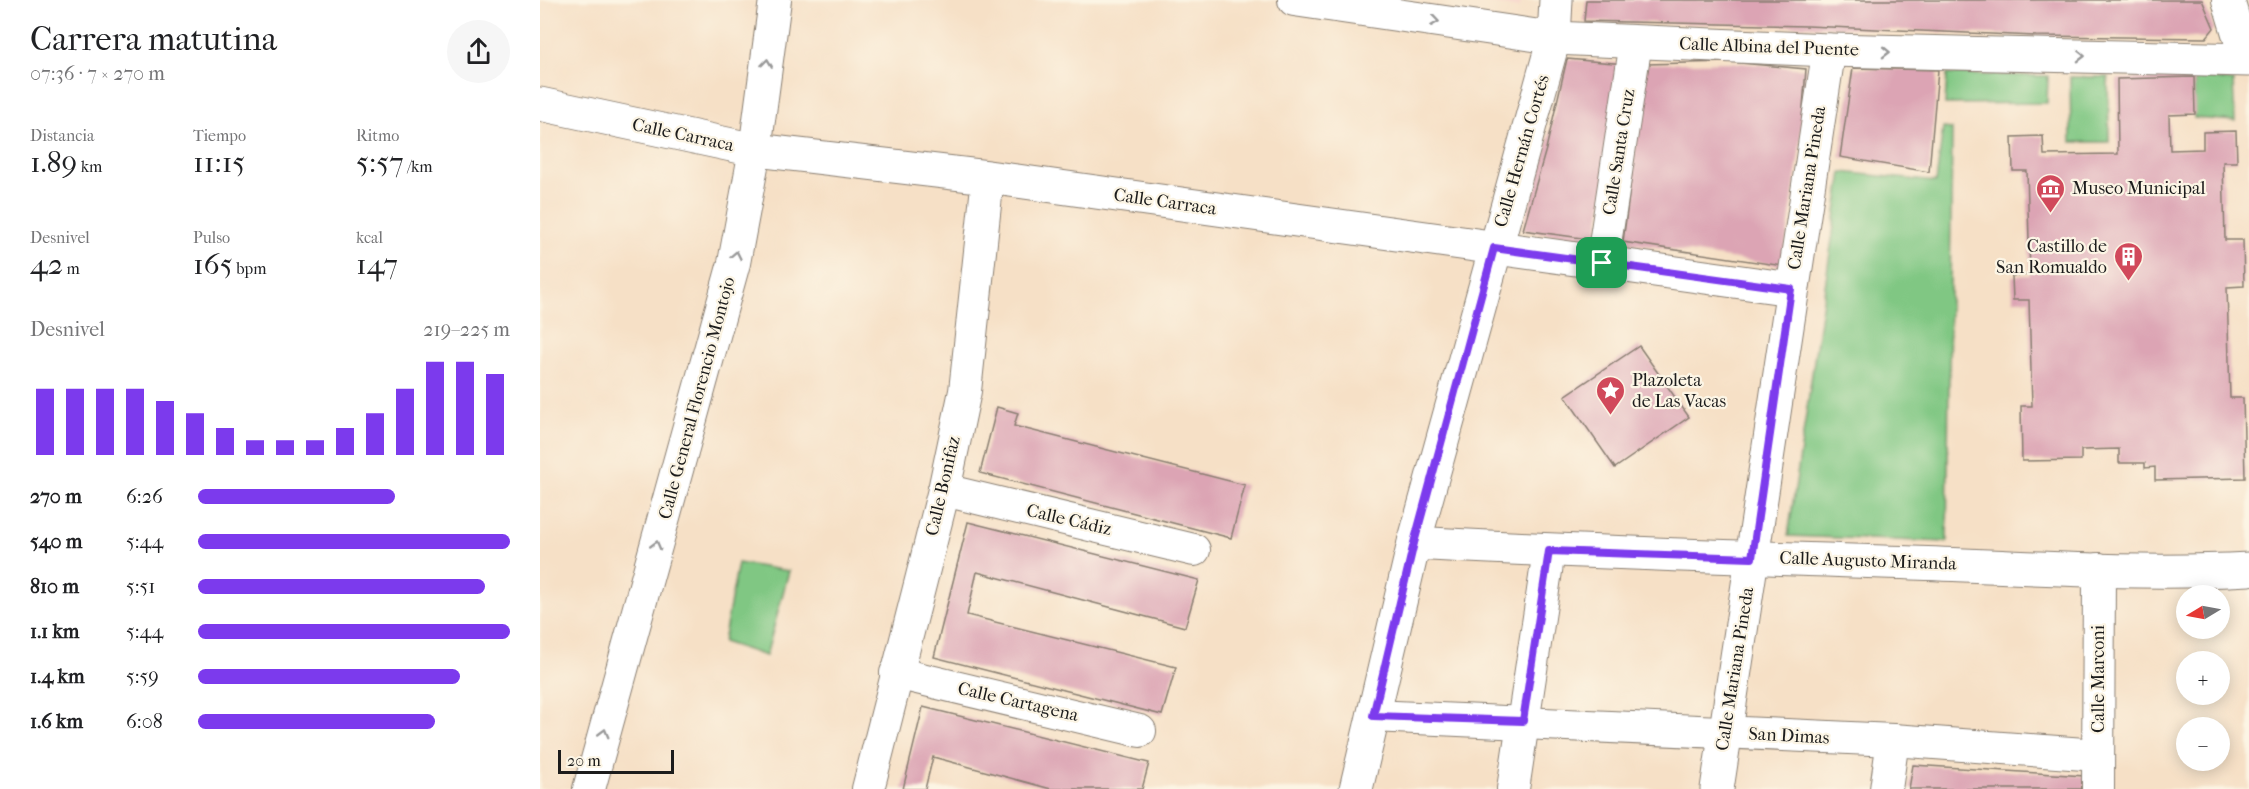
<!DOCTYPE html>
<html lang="es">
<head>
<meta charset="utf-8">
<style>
	body { margin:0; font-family:"IM FELL French Canon",serif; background:#f6f6f6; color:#202124; height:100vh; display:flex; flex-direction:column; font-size:22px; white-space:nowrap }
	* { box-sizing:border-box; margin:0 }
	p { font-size:20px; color:#757577 }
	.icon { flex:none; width:33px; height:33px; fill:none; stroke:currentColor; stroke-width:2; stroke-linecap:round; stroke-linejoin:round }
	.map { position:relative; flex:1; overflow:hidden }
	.panel { display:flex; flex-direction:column; background:#fff; width:540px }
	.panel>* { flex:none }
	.needle { width:39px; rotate:260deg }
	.fabs { position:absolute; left:1636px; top:585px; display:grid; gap:12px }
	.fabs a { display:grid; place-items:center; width:54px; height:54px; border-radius:50%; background:#fff; box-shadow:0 3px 15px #0003; font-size:30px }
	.scale { position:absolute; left:18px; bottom:15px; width:116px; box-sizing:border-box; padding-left:6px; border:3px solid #1c1c1c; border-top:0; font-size:16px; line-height:21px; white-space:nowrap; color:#1c1c1c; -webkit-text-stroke:4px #fcf5e5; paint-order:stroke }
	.pin { position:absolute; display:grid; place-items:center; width:51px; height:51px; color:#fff; margin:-26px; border-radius:12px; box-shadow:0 3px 9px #0006 }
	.round { display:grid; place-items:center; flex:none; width:63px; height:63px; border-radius:32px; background:#f6f6f6 }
	.headline { display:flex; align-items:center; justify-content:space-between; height:102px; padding:0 30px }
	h1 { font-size:33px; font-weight:600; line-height:45px }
	.metrics { display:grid; grid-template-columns:repeat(3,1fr); gap:9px; height:102px; padding:6px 30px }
	.metrics div { display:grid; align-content:center }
	.metrics b { font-size:30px; font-weight:600 }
	.metrics small { font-size:16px; font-weight:400 }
	.metrics p { font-size:16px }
	.chart { height:168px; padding:12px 30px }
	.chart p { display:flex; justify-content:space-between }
	.chart svg { width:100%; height:108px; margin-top:6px; stroke:#7c3aed; stroke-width:6 }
	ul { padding:0 30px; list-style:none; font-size:20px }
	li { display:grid; grid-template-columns:96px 72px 1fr; align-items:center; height:45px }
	li i { height:15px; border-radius:8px; background:#7c3aed }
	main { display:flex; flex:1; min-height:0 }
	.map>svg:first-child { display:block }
	.built { fill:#f7d1c8 }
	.green { fill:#80c783; stroke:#4e7250; stroke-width:1.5 }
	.building { fill:#dca4b4 }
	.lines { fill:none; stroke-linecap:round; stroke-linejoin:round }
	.minor-casing { stroke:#897e71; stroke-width:34 }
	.tertiary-casing { stroke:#897e71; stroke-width:35 }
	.minor { stroke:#fff; stroke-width:32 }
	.tertiary { stroke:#fff; stroke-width:33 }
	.oneway { stroke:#999 }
	.route-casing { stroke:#fff; stroke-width:12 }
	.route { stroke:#7c3aed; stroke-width:8 }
	.labels { text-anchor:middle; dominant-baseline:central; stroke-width:4.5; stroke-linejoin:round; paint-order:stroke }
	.street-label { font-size:18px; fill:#1c1c1c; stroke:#fcf5e5 }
	.poi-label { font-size:18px; fill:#1c1c1c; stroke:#fcf5e5; text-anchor:start }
</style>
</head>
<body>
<main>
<section class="panel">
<div class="headline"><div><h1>Carrera matutina</h1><p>07:36 · 7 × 270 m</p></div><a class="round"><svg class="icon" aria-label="share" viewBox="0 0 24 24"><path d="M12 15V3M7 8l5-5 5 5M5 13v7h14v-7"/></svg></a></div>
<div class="metrics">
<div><p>Distancia</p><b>1.89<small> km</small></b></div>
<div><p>Tiempo</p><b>11:15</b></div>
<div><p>Ritmo</p><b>5:57<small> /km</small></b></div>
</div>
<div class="metrics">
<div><p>Desnivel</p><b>42<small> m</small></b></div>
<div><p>Pulso</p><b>165<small> bpm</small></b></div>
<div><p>kcal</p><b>147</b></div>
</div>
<div class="chart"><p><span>Desnivel</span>219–225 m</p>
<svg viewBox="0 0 160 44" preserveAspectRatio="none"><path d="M5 44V17M15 44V17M25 44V17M35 44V17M45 44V22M55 44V27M65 44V33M75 44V38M85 44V38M95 44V38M105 44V33M115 44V27M125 44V17M135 44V6M145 44V6M155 44V11"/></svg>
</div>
<ul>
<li><b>270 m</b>6:26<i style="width:63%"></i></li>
<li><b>540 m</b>5:44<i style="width:100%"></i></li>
<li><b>810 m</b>5:51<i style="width:92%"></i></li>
<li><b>1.1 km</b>5:44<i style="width:100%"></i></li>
<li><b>1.4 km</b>5:59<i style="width:84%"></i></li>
<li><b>1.6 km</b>6:08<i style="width:76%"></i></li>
</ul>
</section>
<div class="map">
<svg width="1709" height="789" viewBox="0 0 1709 789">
	<rect width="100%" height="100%" fill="#fcf5e5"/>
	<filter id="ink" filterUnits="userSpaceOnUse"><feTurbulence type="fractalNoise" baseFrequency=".0167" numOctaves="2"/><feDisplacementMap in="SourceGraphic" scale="12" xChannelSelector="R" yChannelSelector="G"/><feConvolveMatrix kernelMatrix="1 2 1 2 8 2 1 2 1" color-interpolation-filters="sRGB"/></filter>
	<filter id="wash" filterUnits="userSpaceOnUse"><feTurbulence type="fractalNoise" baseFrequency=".008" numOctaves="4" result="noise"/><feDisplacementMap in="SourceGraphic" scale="24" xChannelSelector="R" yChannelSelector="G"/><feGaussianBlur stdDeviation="1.35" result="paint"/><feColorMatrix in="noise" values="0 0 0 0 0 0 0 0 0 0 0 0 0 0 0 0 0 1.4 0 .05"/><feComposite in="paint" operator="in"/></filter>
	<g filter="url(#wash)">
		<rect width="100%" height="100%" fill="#f6e0c6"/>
		<path class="built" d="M 925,0 L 981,0 L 980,8 Z"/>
		<g class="green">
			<path d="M 1407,74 L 1508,76 L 1507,103 L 1405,104 Z"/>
			<path d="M 1530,77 L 1568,77 L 1569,142 L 1531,142 Z"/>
			<path d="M 1654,77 L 1693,81 L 1695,121 L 1654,118 Z"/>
			<path d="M 1403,128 L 1412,129 L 1407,542 L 1248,536 L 1302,172 L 1396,182 Z"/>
			<path d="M 198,563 L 249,571 L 226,656 L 183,642 Z"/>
		</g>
		<g id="blocks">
			<g class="building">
				<path d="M 1046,0 L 1662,0 L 1674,28 L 1666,38 L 1496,36 L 1267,26 L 1044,21 Z"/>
				<path d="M 1027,59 L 1085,64 L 1056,240 L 983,230 L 1006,149 Z"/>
				<path d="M 1189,62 L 1266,69 L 1260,145 L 1243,266 L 1083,242 L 1106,64 Z"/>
				<path d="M 1313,68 L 1398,70 L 1389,172 L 1300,157 Z"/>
				<path d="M 1654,77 L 1655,114 L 1629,115 L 1630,150 L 1663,149 L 1663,132 L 1696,131 L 1697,162 L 1683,162 L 1685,240 L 1703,240 L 1704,286 L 1687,287 L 1690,398 L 1703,398 L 1705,478 L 1615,480 L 1615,467 L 1605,468 L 1605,463 L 1579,463 L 1579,449 L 1541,450 L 1541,460 L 1482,461 L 1481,406 L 1492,406 L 1489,300 L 1473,300 L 1472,276 L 1490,275 L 1487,171 L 1473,171 L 1472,137 L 1503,136 L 1504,155 L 1578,154 L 1577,79 Z"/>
				<path d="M 1099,346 L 1149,417 L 1075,468 L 1025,396 Z"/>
				<path d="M 457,407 L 478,413 L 474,426 L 705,485 L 691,538 L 440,473 Z"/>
				<path d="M 428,522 L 659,580 L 645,627 L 437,572 L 427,615 L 636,667 L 622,715 L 394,657 Z"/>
				<path d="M 383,707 L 609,763 L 602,789 L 511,789 L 393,757 L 385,789 L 363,789 Z"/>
				<path d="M 1373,765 L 1545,776 L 1545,789 L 1369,789 Z"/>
			</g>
		</g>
	</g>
	<g filter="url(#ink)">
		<use href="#blocks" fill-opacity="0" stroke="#897e71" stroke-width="1.5"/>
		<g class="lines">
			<defs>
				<g id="minor">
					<path d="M 754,0 L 1014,38"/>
					<path d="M 1688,0 L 1706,60"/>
					<path d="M 1062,263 L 1096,42"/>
					<path d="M 404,490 L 654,550"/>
					<path d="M 356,673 L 600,731"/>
					<path d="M 833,716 L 1353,740 L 1558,755"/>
					<path d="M 49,789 L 194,263 L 215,150 L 235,0"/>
					<path d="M 328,789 L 404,490 L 425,391 L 448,177"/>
					<path d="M 973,789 L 1009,551"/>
					<path d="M 1346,789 L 1353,740"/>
					<path d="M 1558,789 L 1559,569"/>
				</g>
				<g id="tertiary">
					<path d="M 1014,38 L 1289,50 L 1709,60"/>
					<path d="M 0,104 L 215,150 L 448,177 L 1251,289"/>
					<path d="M 874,543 C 1041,553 1207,557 1373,563 C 1485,567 1598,575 1709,569"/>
					<path d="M 816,789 L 874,543 L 1014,38 L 1016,0"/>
					<path d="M 1177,789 L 1289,50"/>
				</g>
			</defs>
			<use href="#minor" class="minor-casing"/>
			<use href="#tertiary" class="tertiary-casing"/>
			<use href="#minor" class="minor"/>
			<use href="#tertiary" class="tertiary"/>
		</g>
		<defs><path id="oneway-chevron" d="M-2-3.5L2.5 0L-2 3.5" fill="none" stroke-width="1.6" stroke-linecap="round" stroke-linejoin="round" transform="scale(1.5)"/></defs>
		<g class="oneway">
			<use href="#oneway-chevron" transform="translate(895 21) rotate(8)"/>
			<use href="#oneway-chevron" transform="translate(1346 52) rotate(1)"/>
			<use href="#oneway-chevron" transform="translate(1541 56) rotate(1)"/>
			<use href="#oneway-chevron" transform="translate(227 63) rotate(-83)"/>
			<use href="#oneway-chevron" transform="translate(196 255) rotate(-79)"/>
			<use href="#oneway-chevron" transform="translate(116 545) rotate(-75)"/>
			<use href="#oneway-chevron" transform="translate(64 733) rotate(-75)"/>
		</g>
	</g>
	<g class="lines" filter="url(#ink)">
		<defs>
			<path id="route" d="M 954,248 L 1251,289 L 1212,558 L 1009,551 L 983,721 L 833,716 L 874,543 Z"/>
		</defs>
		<use href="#route" class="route-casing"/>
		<use href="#route" class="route"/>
	</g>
	<defs>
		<symbol id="museum-pin" viewBox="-11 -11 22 30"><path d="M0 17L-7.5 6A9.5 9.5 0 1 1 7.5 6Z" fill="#d1495b" stroke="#fcf5e5"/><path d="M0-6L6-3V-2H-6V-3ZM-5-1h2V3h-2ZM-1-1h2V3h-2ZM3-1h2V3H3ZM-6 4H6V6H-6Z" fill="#fff"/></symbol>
		<symbol id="building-pin" viewBox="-11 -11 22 30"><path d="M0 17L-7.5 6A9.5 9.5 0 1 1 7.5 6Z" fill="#d1495b" stroke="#fcf5e5"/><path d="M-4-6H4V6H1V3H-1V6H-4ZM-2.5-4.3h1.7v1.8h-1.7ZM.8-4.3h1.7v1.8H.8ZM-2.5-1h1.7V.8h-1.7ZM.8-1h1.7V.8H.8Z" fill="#fff"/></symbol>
		<symbol id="sight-pin" viewBox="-11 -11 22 30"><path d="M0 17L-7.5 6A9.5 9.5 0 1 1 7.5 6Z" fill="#d1495b" stroke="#fcf5e5"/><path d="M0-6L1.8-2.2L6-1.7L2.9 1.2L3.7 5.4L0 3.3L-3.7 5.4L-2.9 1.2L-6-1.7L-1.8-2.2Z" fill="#fff"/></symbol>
	</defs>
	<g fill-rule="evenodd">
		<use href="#museum-pin" x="1494" y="172" width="33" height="45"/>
		<use href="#building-pin" x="1572" y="240" width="33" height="45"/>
		<use href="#sight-pin" x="1054" y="374" width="33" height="45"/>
	</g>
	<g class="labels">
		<g class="street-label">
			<text transform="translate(1229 47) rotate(2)">Calle Albina del Puente</text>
			<text transform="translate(143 135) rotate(12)">Calle Carraca</text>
			<text transform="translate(982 151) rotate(-74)">Calle Hernán Cortés</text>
			<text transform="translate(1079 152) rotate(-81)">Calle Santa Cruz</text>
			<text transform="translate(1267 188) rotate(-81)">Calle Mariana Pineda</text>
			<text transform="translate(625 202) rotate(8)">Calle Carraca</text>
			<text transform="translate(157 398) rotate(-75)">Calle General Florencio Montojo</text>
			<text transform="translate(403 486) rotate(-77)">Calle Bonifaz</text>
			<text transform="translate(529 520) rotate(13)">Calle Cádiz</text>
			<text transform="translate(1328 561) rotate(2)">Calle Augusto Miranda</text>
			<text transform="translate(1195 669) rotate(-81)">Calle Mariana Pineda</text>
			<text transform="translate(1558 679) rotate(-90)">Calle Marconi</text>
			<text transform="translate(478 702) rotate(13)">Calle Cartagena</text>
			<text transform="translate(1249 736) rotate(3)">San Dimas</text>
		</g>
		<g class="poi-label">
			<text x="1532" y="188">Museo Municipal</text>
			<text x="1567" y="246" text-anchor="end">Castillo de<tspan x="1567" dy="21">San Romualdo</tspan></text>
			<text x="1092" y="380">Plazoleta<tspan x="1092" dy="21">de Las Vacas</tspan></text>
		</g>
	</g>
</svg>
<div class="fabs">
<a><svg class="needle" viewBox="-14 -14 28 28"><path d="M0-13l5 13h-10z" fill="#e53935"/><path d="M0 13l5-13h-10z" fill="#757577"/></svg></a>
<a>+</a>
<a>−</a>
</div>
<div class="scale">20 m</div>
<div class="pin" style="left:1062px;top:263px;background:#1e9e55"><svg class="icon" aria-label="arrive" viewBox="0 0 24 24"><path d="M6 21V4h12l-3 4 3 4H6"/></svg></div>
</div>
</main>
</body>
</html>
